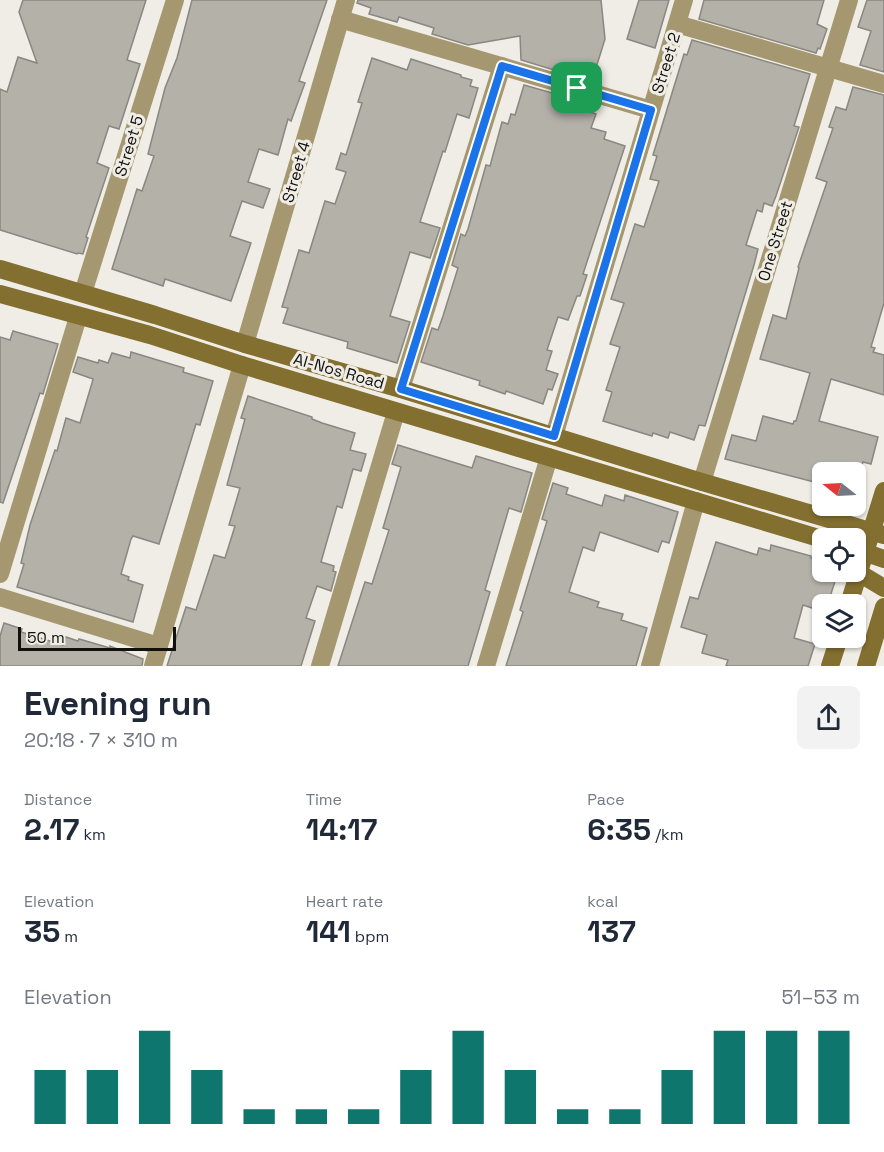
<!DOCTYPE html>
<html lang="en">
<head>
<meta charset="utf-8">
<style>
	body { margin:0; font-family:"Space Grotesk",sans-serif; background:#f2f2f3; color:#1f2937; height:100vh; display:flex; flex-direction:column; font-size:22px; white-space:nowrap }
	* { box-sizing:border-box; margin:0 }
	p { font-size:20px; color:#747a83 }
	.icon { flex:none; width:33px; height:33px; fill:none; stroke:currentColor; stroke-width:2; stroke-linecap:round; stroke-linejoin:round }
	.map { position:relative; height:666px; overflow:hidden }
	.details { display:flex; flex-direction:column; background:#fff; flex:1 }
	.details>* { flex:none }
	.needle { width:39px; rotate:288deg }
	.fabs { position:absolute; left:812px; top:462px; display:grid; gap:12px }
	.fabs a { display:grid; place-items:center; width:54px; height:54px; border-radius:9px; background:#fff; box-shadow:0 2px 4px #0004; font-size:30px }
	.scale { position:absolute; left:18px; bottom:15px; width:158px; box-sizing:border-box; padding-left:6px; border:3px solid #11100d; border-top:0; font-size:16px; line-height:21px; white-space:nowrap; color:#11100d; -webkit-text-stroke:4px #efede5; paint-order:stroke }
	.pin { position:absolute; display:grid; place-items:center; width:51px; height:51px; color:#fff; margin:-26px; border-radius:12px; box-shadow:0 3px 9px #0006 }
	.round { display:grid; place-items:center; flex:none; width:63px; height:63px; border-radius:9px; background:#f2f2f3 }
	.overview { display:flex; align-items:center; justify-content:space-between; height:102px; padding:0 24px }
	h1 { font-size:33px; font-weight:700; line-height:45px }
	.figures { display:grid; grid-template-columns:repeat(3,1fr); gap:9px; height:102px; padding:6px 24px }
	.figures div { display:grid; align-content:center }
	.figures b { font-size:30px; font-weight:700 }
	.figures small { font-size:16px; font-weight:400 }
	.figures p { font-size:16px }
	.chart { height:168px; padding:12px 24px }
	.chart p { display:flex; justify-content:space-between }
	.chart svg { width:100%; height:108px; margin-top:6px; stroke:#0f766e; stroke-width:6 }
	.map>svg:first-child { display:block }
	.building { fill:#b4b1a9; stroke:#898780; stroke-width:1.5 }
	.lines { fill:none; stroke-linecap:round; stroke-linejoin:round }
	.street { stroke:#a59870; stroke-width:18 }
	.secondary { stroke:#836f2f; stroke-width:18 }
	.route-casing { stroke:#fff; stroke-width:12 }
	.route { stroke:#1a73e8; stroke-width:8 }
	.labels { text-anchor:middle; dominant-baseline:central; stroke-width:6; stroke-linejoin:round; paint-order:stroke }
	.street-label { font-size:16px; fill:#11100d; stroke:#efede5 }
</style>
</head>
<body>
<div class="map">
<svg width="884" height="666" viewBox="0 0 884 666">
	<rect width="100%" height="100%" fill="#efede5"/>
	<g class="building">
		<path d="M 23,0 L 146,0 L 127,60 L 140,64 L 119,129 L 109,126 L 97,163 L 109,168 L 86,237 L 88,238 L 83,254 L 78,253 L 77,254 L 0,230 L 0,89 L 7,92 L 18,57 L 37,63 L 19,12 Z"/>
		<path d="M 192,0 L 327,0 L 299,81 L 305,83 L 291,121 L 288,119 L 278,155 L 259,149 L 248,182 L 270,189 L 263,208 L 242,201 L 230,236 L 251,243 L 231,301 L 165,279 L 163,286 L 112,269 L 137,189 L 142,191 L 154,156 L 148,154 L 165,88 L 177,58 Z"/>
		<path d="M 358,0 L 601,0 L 605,39 L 595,71 L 587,69 L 584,79 L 521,60 L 520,36 L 468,45 L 432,34 L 434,28 L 399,17 L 397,22 L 369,14 L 371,8 L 357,3 Z"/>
		<path d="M 639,0 L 669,0 L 655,48 L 627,39 Z"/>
		<path d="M 704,0 L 824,0 L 817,24 L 827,29 L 820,49 L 818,48 L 816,53 L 699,19 Z"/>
		<path d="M 867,0 L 884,0 L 884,72 L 860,65 L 871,31 L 858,27 Z"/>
		<path d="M 692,40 L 810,74 L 794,126 L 799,127 L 776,196 L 772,206 L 764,203 L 762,212 L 757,210 L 746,245 L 758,249 L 754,265 L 705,426 L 699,425 L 694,440 L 670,432 L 668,438 L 653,433 L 652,436 L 603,421 L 612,392 L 606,390 L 620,347 L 610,344 L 624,303 L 611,299 L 635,224 L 644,227 L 659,181 L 650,179 L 657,156 L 653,155 L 684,54 L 687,55 Z"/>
		<path d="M 372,58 L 407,70 L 411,59 L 461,75 L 461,77 L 472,80 L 470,86 L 478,88 L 469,118 L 457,114 L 445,152 L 443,151 L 420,222 L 440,228 L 430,258 L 410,252 L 390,316 L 410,322 L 397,363 L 347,348 L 348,342 L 283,323 L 288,308 L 282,307 L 299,250 L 309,253 L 325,201 L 335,204 L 346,172 L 336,169 L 341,153 L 346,155 L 362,103 L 358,102 Z"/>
		<path d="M 524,85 L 577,100 L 575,107 L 596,114 L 591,128 L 606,132 L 604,139 L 625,146 L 583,274 L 587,275 L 580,296 L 577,296 L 568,320 L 558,317 L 547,350 L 552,351 L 546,370 L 558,374 L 552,390 L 548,389 L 543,404 L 506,391 L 505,394 L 479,385 L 480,381 L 421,362 L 432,328 L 438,330 L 443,316 L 458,268 L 452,265 L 461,234 L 465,236 L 468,229 L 486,165 L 490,166 L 502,122 L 508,124 L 511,114 L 515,115 Z"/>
		<path d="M 853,87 L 884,95 L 884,303 L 871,347 L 875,348 L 873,352 L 884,355 L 884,395 L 831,379 L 819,421 L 878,437 L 871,464 L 863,462 L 860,472 L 822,472 L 822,484 L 725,459 L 732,435 L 756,441 L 763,416 L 793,424 L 794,421 L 796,421 L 810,373 L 760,359 L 773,315 L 786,319 L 799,268 L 798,267 L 827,182 L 816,178 L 833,128 L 829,127 L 836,107 L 846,110 Z"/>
		<path d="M 13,331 L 58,344 L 43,394 L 40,393 L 3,503 L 0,502 L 0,337 L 10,340 Z"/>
		<path d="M 131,352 L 184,368 L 183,372 L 213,381 L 200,425 L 196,424 L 159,544 L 133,536 L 131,539 L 121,574 L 129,577 L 128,580 L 143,585 L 133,622 L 17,587 L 24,564 L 21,563 L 30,525 L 55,450 L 57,451 L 66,418 L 80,423 L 92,383 L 93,379 L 73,372 L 78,357 L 98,363 L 99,360 L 108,363 L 112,353 L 130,358 Z"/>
		<path d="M 248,396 L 312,417 L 312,419 L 322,423 L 355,433 L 350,450 L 366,454 L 361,471 L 353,469 L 342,508 L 337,506 L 321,562 L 334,566 L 333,571 L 336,572 L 331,591 L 317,586 L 306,618 L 315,621 L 301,666 L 167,666 L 186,607 L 196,610 L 214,555 L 225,558 L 235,526 L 229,525 L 240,488 L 227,485 L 245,419 L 241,418 Z"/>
		<path d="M 398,445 L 472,468 L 476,456 L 532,473 L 521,512 L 509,508 L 485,590 L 490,592 L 468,666 L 338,666 L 365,582 L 372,584 L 389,530 L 383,528 L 401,467 L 392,464 Z"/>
		<path d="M 553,483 L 568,488 L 566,494 L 602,506 L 605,495 L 624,501 L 625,495 L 678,512 L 669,543 L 662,541 L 658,552 L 600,532 L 594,551 L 583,547 L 569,592 L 599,602 L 597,607 L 623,614 L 621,620 L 647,628 L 636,666 L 506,666 L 523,612 L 520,610 L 547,521 L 542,519 Z"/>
		<path d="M 716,542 L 757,555 L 759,548 L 770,551 L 771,545 L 811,556 L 811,558 L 822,561 L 822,572 L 838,572 L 829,600 L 822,598 L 818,610 L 803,605 L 794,638 L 815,644 L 808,666 L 726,666 L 728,660 L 702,653 L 707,635 L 681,627 L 690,597 L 698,599 Z"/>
		<path d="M 4,623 L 22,629 L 21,632 L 63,645 L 66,637 L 78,641 L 79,639 L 110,648 L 110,646 L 143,659 L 142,666 L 0,666 L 0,636 Z"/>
	</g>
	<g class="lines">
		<g class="street">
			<path d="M 340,19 L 651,110"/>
			<path d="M 677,24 L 884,84"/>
			<path d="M 83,293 L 175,0"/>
			<path d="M 245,344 L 346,0"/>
			<path d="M 401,389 L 502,66"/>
			<path d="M 554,436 L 684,0"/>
			<path d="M 702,482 L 849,0"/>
			<path d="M 0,574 L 78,317"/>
			<path d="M 0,597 L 159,646"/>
			<path d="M 153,666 L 242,365"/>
			<path d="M 320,666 L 396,412"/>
			<path d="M 486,666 L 549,457"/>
			<path d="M 650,666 L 696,501"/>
		</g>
		<g class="secondary">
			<path d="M 0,269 L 155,315 L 245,344 L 401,389 L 702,482 L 884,535"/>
			<path d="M 0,294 L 150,335 L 242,365 L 822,539"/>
			<path d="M 855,549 L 884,559"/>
			<path d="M 859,573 L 884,588"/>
			<path d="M 849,604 L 884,491"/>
			<path d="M 830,666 L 839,638"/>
			<path d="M 866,666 L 884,607"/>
		</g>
	</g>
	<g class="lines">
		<defs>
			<path id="route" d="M 502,66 L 651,110 L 554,436 L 401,389 Z"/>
		</defs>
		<use href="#route" class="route-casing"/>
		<use href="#route" class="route"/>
	</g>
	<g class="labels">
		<g class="street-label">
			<text transform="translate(666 63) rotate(-73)">Street 2</text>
			<text transform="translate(129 146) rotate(-73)">Street 5</text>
			<text transform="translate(296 172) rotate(-74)">Street 4</text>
			<text transform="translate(775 241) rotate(-73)">One Street</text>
			<text transform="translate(339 371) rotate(16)">Al-Nos Road</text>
		</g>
	</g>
</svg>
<div class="fabs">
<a><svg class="needle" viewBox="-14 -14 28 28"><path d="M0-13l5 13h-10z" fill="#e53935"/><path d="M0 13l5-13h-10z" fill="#747a83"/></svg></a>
<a><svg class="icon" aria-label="locate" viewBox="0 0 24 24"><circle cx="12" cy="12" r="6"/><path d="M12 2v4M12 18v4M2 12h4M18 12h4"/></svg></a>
<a><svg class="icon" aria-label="layers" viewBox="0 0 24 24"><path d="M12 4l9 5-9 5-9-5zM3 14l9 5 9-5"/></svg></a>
</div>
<div class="scale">50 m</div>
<div class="pin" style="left:577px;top:88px;background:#1e9e55"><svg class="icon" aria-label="arrive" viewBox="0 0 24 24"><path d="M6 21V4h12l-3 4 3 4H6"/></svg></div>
</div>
<section class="details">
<div class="overview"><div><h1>Evening run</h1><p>20:18 · 7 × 310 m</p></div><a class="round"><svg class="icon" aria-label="share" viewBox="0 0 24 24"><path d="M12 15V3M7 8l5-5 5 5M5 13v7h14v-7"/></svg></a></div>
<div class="figures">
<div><p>Distance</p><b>2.17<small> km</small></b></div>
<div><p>Time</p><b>14:17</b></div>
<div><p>Pace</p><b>6:35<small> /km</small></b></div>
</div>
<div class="figures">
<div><p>Elevation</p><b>35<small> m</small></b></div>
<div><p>Heart rate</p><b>141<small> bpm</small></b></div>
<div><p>kcal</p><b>137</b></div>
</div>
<div class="chart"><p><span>Elevation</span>51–53 m</p>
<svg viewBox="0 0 160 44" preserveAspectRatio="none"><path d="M5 44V22M15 44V22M25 44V6M35 44V22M45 44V38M55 44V38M65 44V38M75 44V22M85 44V6M95 44V22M105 44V38M115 44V38M125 44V22M135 44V6M145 44V6M155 44V6"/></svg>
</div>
</section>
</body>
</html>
